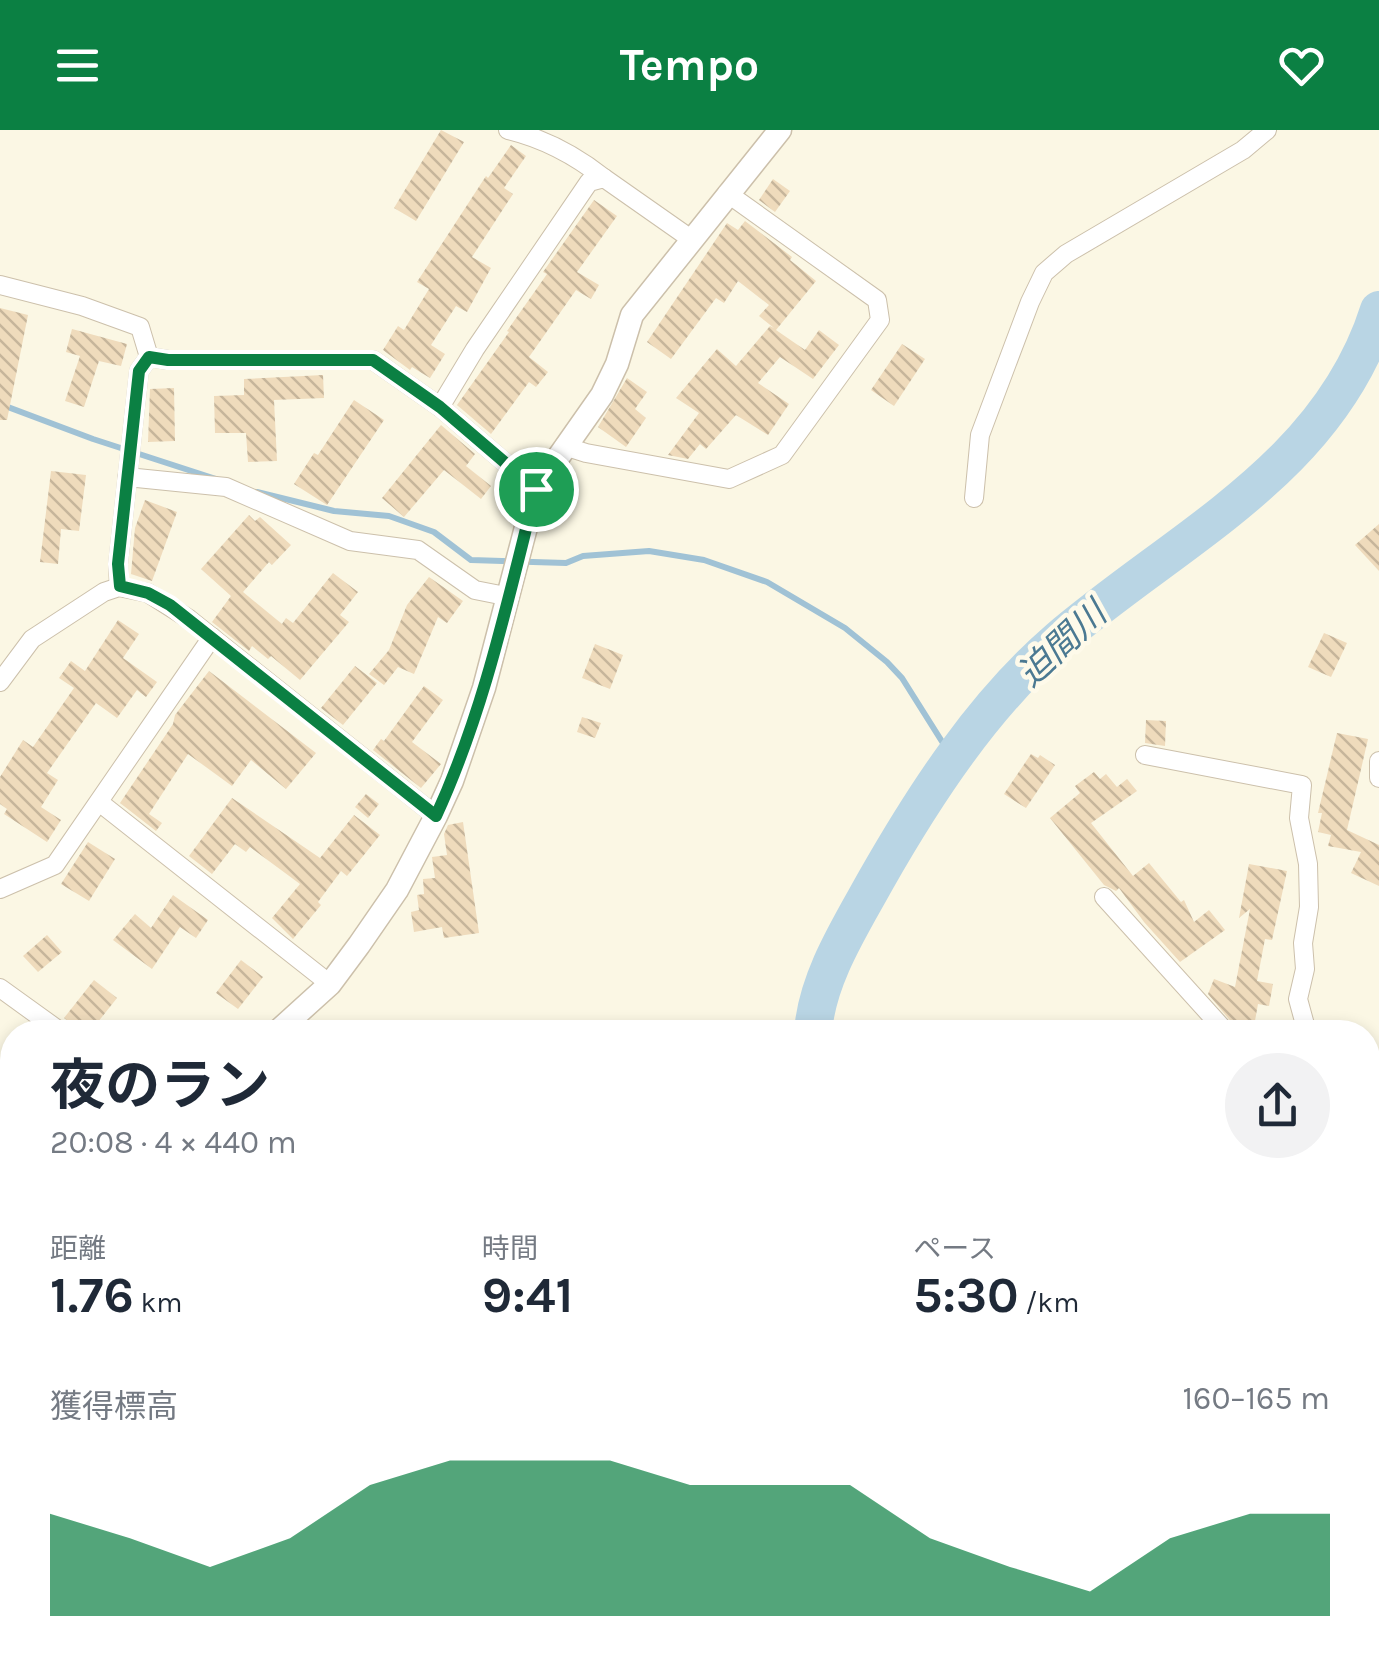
<!DOCTYPE html>
<html lang="ja">
<head>
<meta charset="utf-8">
<style>
	body { margin:0; font-family:Karla,"Noto Sans JP",sans-serif; background:#f2f2f3; color:#1f2937; height:100vh; display:flex; flex-direction:column; font-size:38px; white-space:nowrap }
	* { box-sizing:border-box; margin:0 }
	p { font-size:32px; color:#747a83 }
	.icon { flex:none; width:55px; height:55px; fill:none; stroke:currentColor; stroke-width:2; stroke-linecap:round; stroke-linejoin:round }
	.map { position:relative; flex:1; overflow:hidden }
	.sheet { position:absolute; left:0px; top:890px; width:1380px; height:642px; display:flex; flex-direction:column; background:#fff; border-radius:40px 40px 0 0; box-shadow:0 5px 15px #0003 }
	.sheet>* { flex:none }
	.pin { position:absolute; display:grid; place-items:center; width:85px; height:85px; color:#fff; margin:-42px; border:5px solid #fff; border-radius:50%; box-shadow:0 2px 10px #0007 }
	.round { display:grid; place-items:center; flex:none; width:105px; height:105px; border-radius:52px; background:#f2f2f3 }
	.summary { display:flex; align-items:center; justify-content:space-between; height:170px; padding:0 50px }
	h1 { font-size:55px; font-weight:700; line-height:75px }
	.figures { display:grid; grid-template-columns:repeat(3,1fr); gap:15px; height:170px; padding:10px 50px }
	.figures div { display:grid; align-content:center }
	.figures b { font-size:50px; font-weight:700 }
	.figures small { font-size:28px; font-weight:400 }
	.figures p { font-size:28px }
	.chart { height:280px; padding:20px 50px }
	.chart p { display:flex; justify-content:space-between }
	.chart svg { width:100%; height:180px; margin-top:10px; fill:#0b8043; opacity:.7 }
	header { display:flex; justify-content:space-between; align-items:center; height:130px; padding:0 50px; background:#0b8043; color:#fff; font-size:45px; font-weight:700 }
	.map>svg:first-child { display:block }
	.lines { fill:none; stroke-linecap:round; stroke-linejoin:round }
	.stream { stroke:#a0c2d5; stroke-width:6 }
	.river { stroke:#b9d5e4; stroke-width:38 }
	.building { fill:url(#building-back-hatch) }
	.minor-casing { stroke:#ccc0ab; stroke-width:20 }
	.tertiary-casing { stroke:#ccc0ab; stroke-width:25 }
	.minor { stroke:#fff; stroke-width:18 }
	.tertiary { stroke:#fff; stroke-width:22 }
	.route-casing { stroke:#fff; stroke-width:20 }
	.route { stroke:#0b8043; stroke-width:12 }
	.labels { text-anchor:middle; dominant-baseline:central; stroke-width:9; stroke-linejoin:round; paint-order:stroke }
	.water-label { font-size:35px; font-style:italic; fill:#4b7992; stroke:#fefaea }
</style>
</head>
<body>
<header><svg class="icon" aria-label="menu" viewBox="0 0 24 24"><path d="M4 6h16M4 12h16M4 18h16"/></svg>Tempo<svg class="icon" aria-label="heart" viewBox="0 0 24 24"><path d="M12 20l-8-8c-3-5 5-10 8-4 3-6 11-1 8 4z"/></svg></header>
<div class="map">
<svg width="1379" height="1532" viewBox="0 0 1379 1532">
	<defs>
		<pattern id="building-back-hatch" width="6" height="6" patternUnits="userSpaceOnUse" patternTransform="scale(2.5)"><rect width="6" height="6" fill="#efdbbc"/><path d="M-1 5l2 2M0 0l6 6M5-1l2 2" fill="none" stroke="#c6b59b"/></pattern>
	</defs>
	<rect width="100%" height="100%" fill="#fbf7e4"/>
	<g class="lines">
		<g class="stream">
			<path d="M 0,274 L 93,309 L 216,349"/>
			<path d="M 257,362 L 334,381 L 389,386 L 434,402 L 471,430 L 566,433 L 583,426 L 649,421 L 704,430 L 767,452 L 845,498 L 887,532 L 902,548 L 953,629"/>
		</g>
		<g class="river">
			<path d="M 813,902 C 817,848 850,797 876,750 C 925,664 983,575 1058,510 C 1177,408 1329,339 1379,180"/>
			<path d="M 1075,1520 L 1079,1532"/>
		</g>
	</g>
	<g class="building">
		<path d="M 441,0 L 464,12 L 416,91 L 394,78 Z"/>
		<path d="M 511,15 L 526,26 L 504,58 L 513,64 L 472,127 L 491,138 L 467,182 L 456,176 L 431,215 L 445,224 L 430,248 L 412,237 L 410,240 L 383,220 L 398,196 L 404,200 L 429,159 L 417,152 L 486,46 L 488,48 Z"/>
		<path d="M 773,49 L 790,61 L 775,82 L 759,70 Z"/>
		<path d="M 594,70 L 617,86 L 577,142 L 599,155 L 591,169 L 576,160 L 529,227 L 548,242 L 536,257 L 529,252 L 491,304 L 457,275 L 509,202 L 507,201 L 547,144 L 543,142 Z"/>
		<path d="M 745,91 L 792,127 L 790,130 L 816,151 L 776,200 L 805,220 L 819,200 L 839,215 L 813,249 L 780,227 L 758,253 L 789,274 L 768,305 L 736,285 L 706,319 L 700,314 L 688,329 L 668,325 L 699,283 L 676,268 L 717,219 L 736,236 L 770,196 L 774,198 L 759,186 L 769,175 L 738,151 L 724,173 L 716,168 L 671,229 L 647,212 L 727,93 L 738,100 Z"/>
		<path d="M 0,178 L 28,185 L 7,290 L 0,290 Z"/>
		<path d="M 72,199 L 127,214 L 121,236 L 99,231 L 84,277 L 65,271 L 80,226 L 66,222 Z"/>
		<path d="M 902,214 L 925,229 L 894,276 L 871,260 Z"/>
		<path d="M 323,245 L 324,268 L 274,270 L 277,331 L 248,332 L 246,303 L 215,303 L 214,266 L 244,265 L 244,249 Z"/>
		<path d="M 627,248 L 647,262 L 635,279 L 646,288 L 626,317 L 598,297 Z"/>
		<path d="M 174,258 L 175,311 L 148,312 L 150,259 Z"/>
		<path d="M 354,270 L 384,290 L 327,375 L 294,354 L 314,323 L 318,325 Z"/>
		<path d="M 441,295 L 475,324 L 466,336 L 491,356 L 481,369 L 444,340 L 404,387 L 382,368 Z"/>
		<path d="M 51,341 L 86,345 L 79,401 L 61,399 L 58,434 L 40,432 Z"/>
		<path d="M 145,370 L 177,382 L 152,451 L 131,444 L 135,398 Z"/>
		<path d="M 249,385 L 255,391 L 260,387 L 291,415 L 272,435 L 269,432 L 243,462 L 282,494 L 286,488 L 293,493 L 333,443 L 358,462 L 340,485 L 349,492 L 300,550 L 271,526 L 268,529 L 252,516 L 249,521 L 212,492 L 231,466 L 201,439 Z"/>
		<path d="M 1379,394 L 1379,441 L 1355,415 Z"/>
		<path d="M 429,447 L 463,471 L 447,493 L 438,487 L 414,544 L 398,537 L 384,555 L 369,544 L 389,520 L 407,475 Z"/>
		<path d="M 118,490 L 139,504 L 123,528 L 157,552 L 146,567 L 137,560 L 117,588 L 96,573 L 47,643 L 58,650 L 41,677 L 61,690 L 47,712 L 4,684 L 7,679 L 0,674 L 0,647 L 23,610 L 33,617 L 74,558 L 59,548 L 71,531 L 85,541 Z"/>
		<path d="M 1324,503 L 1347,513 L 1331,547 L 1308,537 Z"/>
		<path d="M 595,514 L 623,525 L 610,559 L 582,548 Z"/>
		<path d="M 355,536 L 377,553 L 343,595 L 321,578 Z"/>
		<path d="M 209,541 L 316,623 L 286,659 L 251,630 L 232,656 L 188,624 L 149,684 L 162,693 L 156,701 L 120,673 L 173,594 L 175,585 Z"/>
		<path d="M 424,556 L 443,570 L 412,612 L 441,634 L 421,658 L 373,620 L 381,609 L 384,611 Z"/>
		<path d="M 582,587 L 601,593 L 595,608 L 577,602 Z"/>
		<path d="M 1146,590 L 1166,591 L 1165,616 L 1145,613 Z"/>
		<path d="M 1337,603 L 1368,609 L 1347,700 L 1379,715 L 1379,756 L 1351,743 L 1361,722 L 1328,716 L 1331,705 L 1318,702 L 1322,683 L 1318,683 Z"/>
		<path d="M 1031,624 L 1038,628 L 1040,625 L 1055,635 L 1026,678 L 1004,664 Z"/>
		<path d="M 1094,642 L 1100,649 L 1106,644 L 1117,657 L 1127,649 L 1137,661 L 1091,693 L 1133,746 L 1149,733 L 1181,772 L 1184,770 L 1194,792 L 1209,780 L 1225,800 L 1180,832 L 1144,792 L 1119,758 L 1116,761 L 1104,755 L 1050,688 L 1080,663 L 1075,656 Z"/>
		<path d="M 366,664 L 379,674 L 368,688 L 355,677 Z"/>
		<path d="M 232,668 L 320,728 L 354,685 L 380,705 L 347,746 L 341,741 L 318,772 L 321,775 L 293,809 L 272,788 L 300,754 L 250,717 L 246,722 L 235,714 L 212,744 L 189,726 Z"/>
		<path d="M 463,692 L 479,803 L 444,808 L 442,797 L 414,802 L 411,782 L 419,780 L 417,765 L 424,764 L 423,749 L 435,748 L 432,727 L 447,725 L 444,704 L 448,695 Z"/>
		<path d="M 88,712 L 115,729 L 89,771 L 61,754 Z"/>
		<path d="M 1249,734 L 1287,741 L 1272,810 L 1265,809 L 1257,851 L 1273,854 L 1269,876 L 1258,874 L 1253,902 L 1238,900 L 1208,864 L 1214,849 L 1235,857 L 1250,779 L 1239,788 Z"/>
		<path d="M 173,765 L 208,790 L 196,808 L 180,797 L 152,839 L 113,810 L 135,784 L 151,798 Z"/>
		<path d="M 47,805 L 62,822 L 38,842 L 23,826 Z"/>
		<path d="M 241,830 L 263,847 L 238,879 L 216,863 Z"/>
		<path d="M 94,850 L 117,868 L 90,902 L 83,902 L 64,888 Z"/>
	</g>
	<g class="lines">
		<defs>
			<g id="minor">
				<path d="M 508,0 C 542,8 576,26 604,48"/>
				<path d="M 0,155 L 82,176 L 140,197 L 149,227"/>
				<path d="M 149,227 L 168,230 L 373,230 L 440,277 L 536,359"/>
				<path d="M 440,277 L 475,219 L 589,52 L 604,48 L 691,109"/>
				<path d="M 564,316 L 586,323 L 729,349 L 782,325 L 880,190 L 877,170 L 727,63"/>
				<path d="M 127,347 L 226,357 L 350,411 L 418,420 L 475,460 L 510,467"/>
				<path d="M 974,368 L 980,305 L 1030,172 L 1044,143 L 1066,124 L 1243,20 L 1267,0"/>
				<path d="M 119,457 L 118,434 L 139,241 L 149,227"/>
				<path d="M 0,552 L 32,509 L 104,462 L 119,457 L 148,463 L 189,489 L 436,686"/>
				<path d="M 1145,625 L 1302,655 L 1299,688 L 1308,734 L 1309,777 L 1303,813 L 1305,839 L 1298,869 L 1307,902"/>
				<path d="M 1379,631 L 1379,648"/>
				<path d="M 99,672 L 330,854"/>
				<path d="M 0,759 L 55,735 L 212,507"/>
				<path d="M 1104,767 L 1226,902"/>
				<path d="M 0,858 L 61,902"/>
				<path d="M 0,1086 L 12,1094"/>
				<path d="M 1368,1091 L 1379,1099"/>
				<path d="M 0,1212 L 12,1222"/>
				<path d="M 0,1326 L 12,1338"/>
				<path d="M 0,1478 L 12,1490"/>
				<path d="M 42,1520 L 48,1532"/>
			</g>
			<g id="tertiary">
				<path d="M 277,902 L 330,854 L 359,815 L 397,760 L 436,686 L 452,651 L 484,558 L 536,359 L 602,265 L 617,234 L 632,185 L 780,0"/>
				<path d="M 0,1255 L 12,1238"/>
			</g>
		</defs>
		<use href="#minor" class="minor-casing"/>
		<use href="#tertiary" class="tertiary-casing"/>
		<use href="#minor" class="minor"/>
		<use href="#tertiary" class="tertiary"/>
	</g>
	<g class="lines">
		<defs>
			<path id="route" d="M 149,227 L 168,230 L 373,230 L 440,277 L 536,359 C 508,469 484,582 436,686 L 170,475 L 148,463 L 120,456 L 118,434 L 139,241 Z"/>
		</defs>
		<use href="#route" class="route-casing"/>
		<use href="#route" class="route"/>
	</g>
	<g class="labels">
		<g class="water-label">
			<text transform="translate(1062 514) rotate(-43)">迫間川</text>
		</g>
	</g>
</svg>
<div class="pin" style="left:536px;top:359px;background:#1e9e55"><svg class="icon" aria-label="arrive" viewBox="0 0 24 24"><path d="M6 21V4h12l-3 4 3 4H6"/></svg></div>
<section class="sheet">
<div class="summary"><div><h1>夜のラン</h1><p>20:08 · 4 × 440 m</p></div><a class="round"><svg class="icon" aria-label="share" viewBox="0 0 24 24"><path d="M12 15V3M7 8l5-5 5 5M5 13v7h14v-7"/></svg></a></div>
<div class="figures">
<div><p>距離</p><b>1.76<small> km</small></b></div>
<div><p>時間</p><b>9:41</b></div>
<div><p>ペース</p><b>5:30<small> /km</small></b></div>
</div>
<div class="chart"><p><span>獲得標高</span>160–165 m</p>
<svg viewBox="0 0 160 44" preserveAspectRatio="none"><path d="M0 44V19L10 25L20 32L30 25L40 12L50 6L60 6L70 6L80 12L90 12L100 12L110 25L120 32L130 38L140 25L150 19L160 19V44z"/></svg>
</div>
</section>
</div>
</body>
</html>
